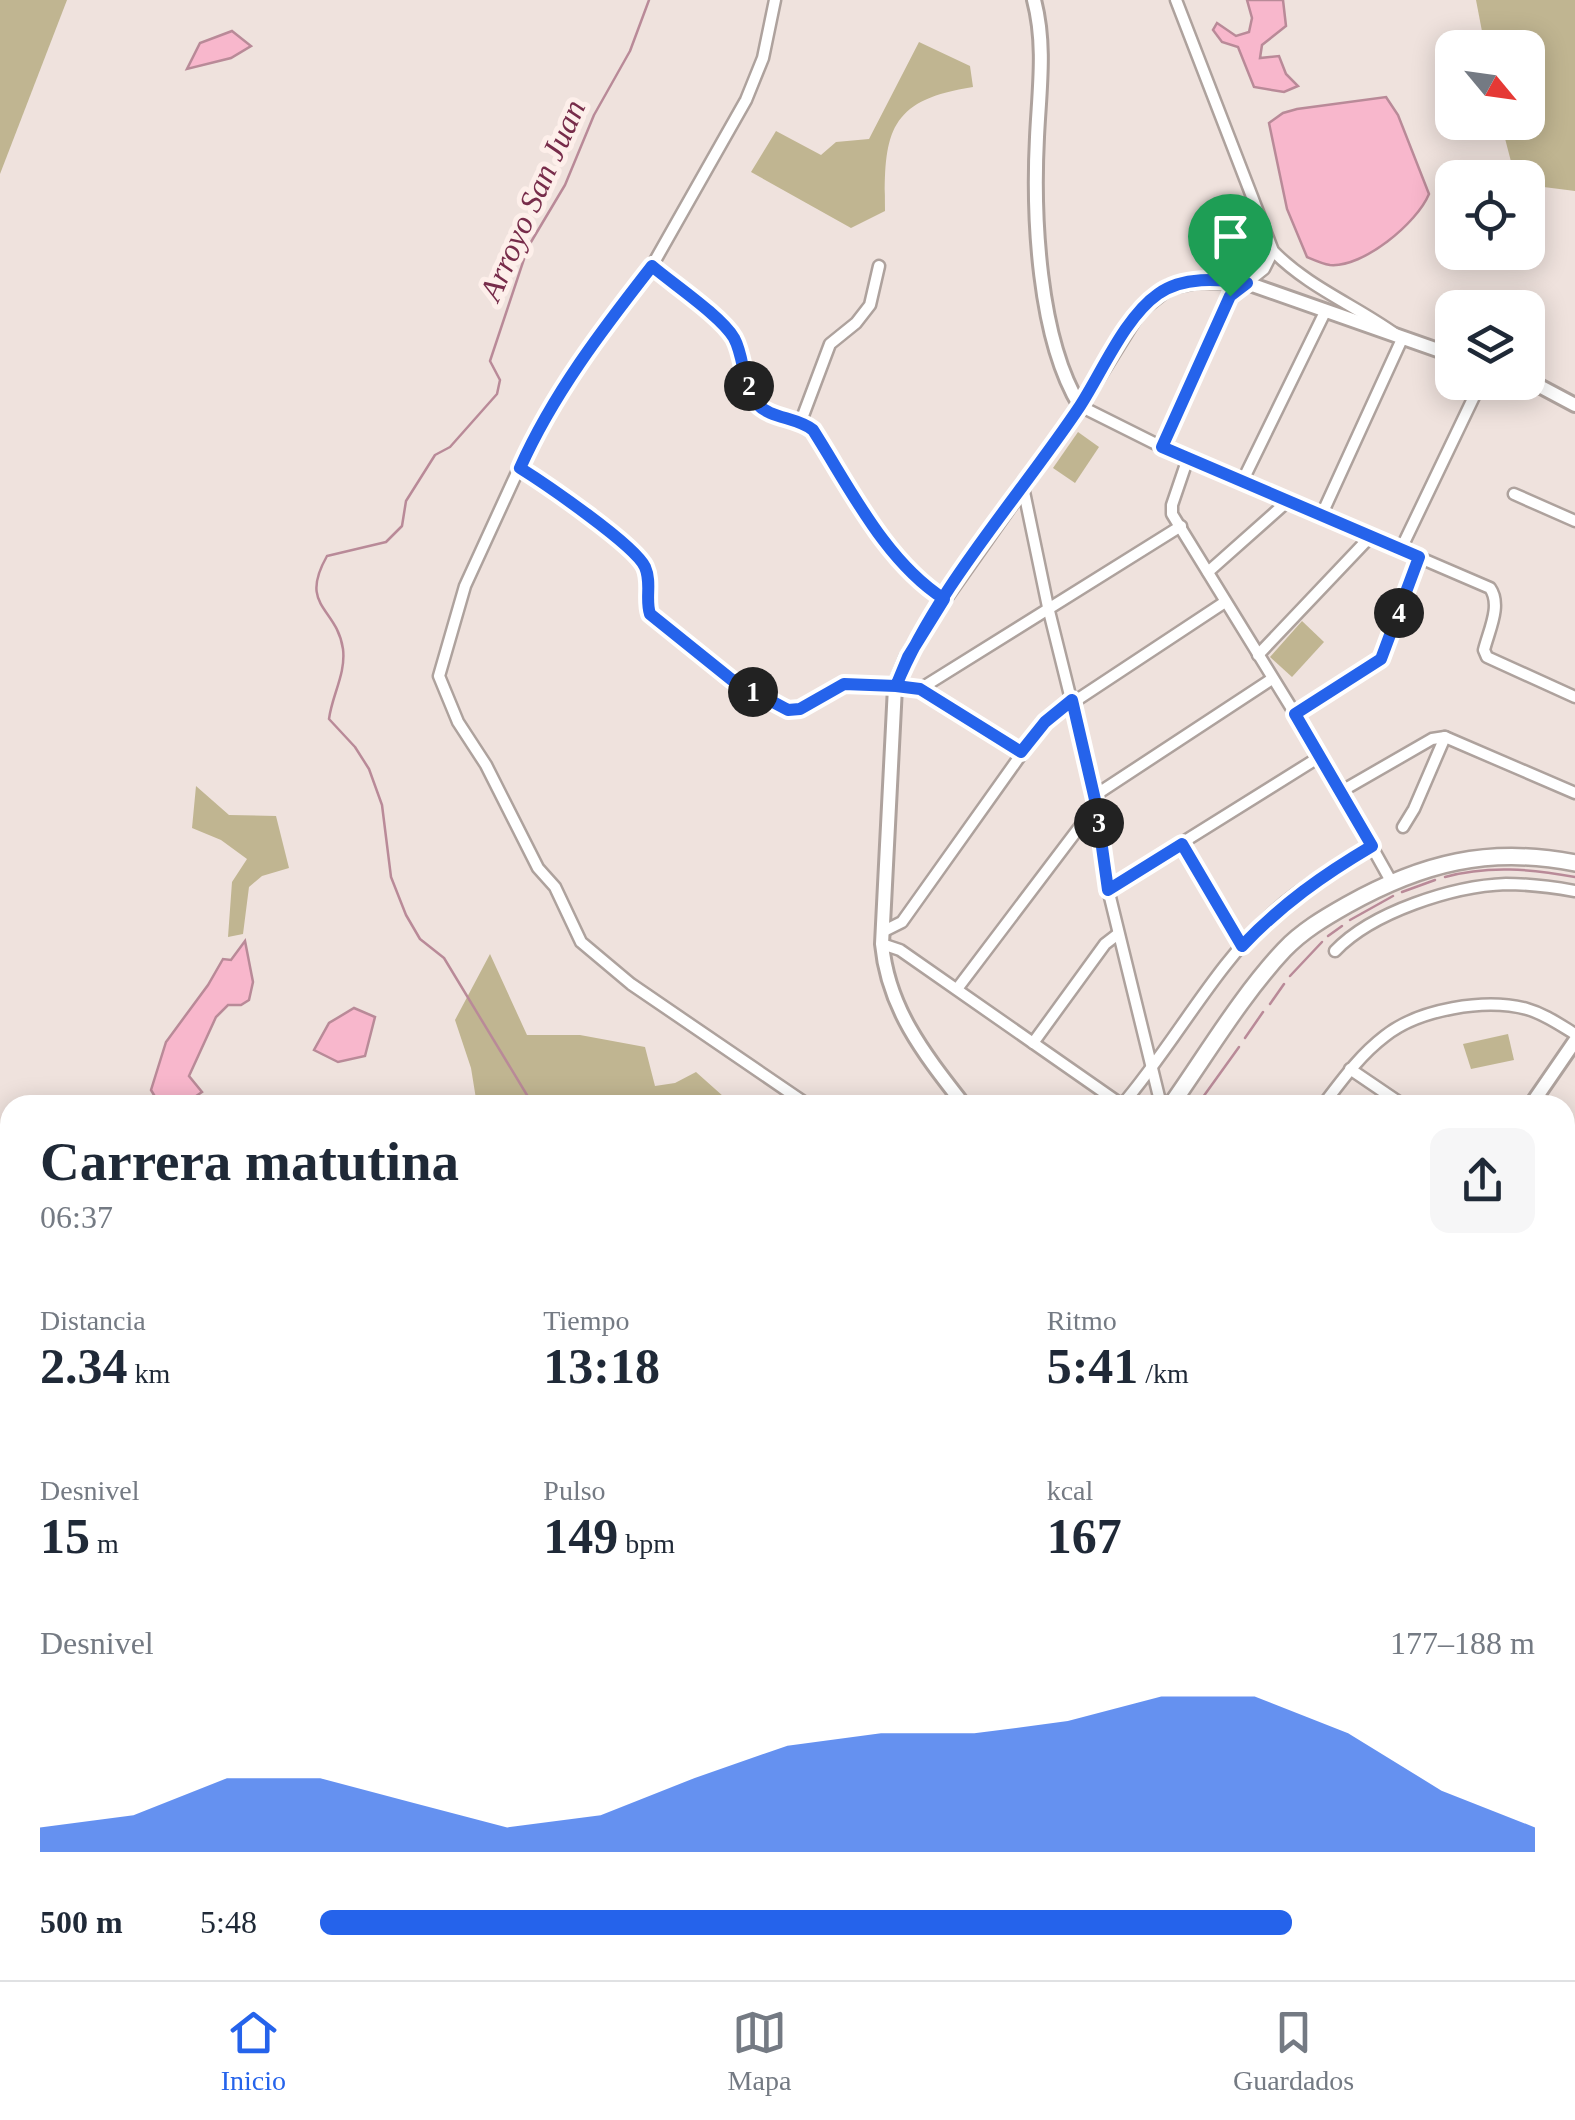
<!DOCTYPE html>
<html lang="es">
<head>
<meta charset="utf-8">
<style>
	body { margin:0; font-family:"Times New Roman",serif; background:#f6f6f7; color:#1f2937; height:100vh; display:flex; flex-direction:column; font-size:38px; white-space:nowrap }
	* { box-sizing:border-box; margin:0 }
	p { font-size:32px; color:#747a83 }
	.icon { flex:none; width:55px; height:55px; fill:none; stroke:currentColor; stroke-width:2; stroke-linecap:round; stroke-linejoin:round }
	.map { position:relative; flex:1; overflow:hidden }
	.details { position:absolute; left:0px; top:1095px; width:1575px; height:885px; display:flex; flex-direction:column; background:#fff; border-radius:30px 30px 0 0; box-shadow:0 5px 25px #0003 }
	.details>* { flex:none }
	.needle { width:65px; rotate:119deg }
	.controls { position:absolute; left:1435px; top:30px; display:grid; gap:20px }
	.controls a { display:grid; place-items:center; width:110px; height:110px; border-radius:20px; background:#fff; box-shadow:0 5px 25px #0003; font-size:50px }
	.pin { position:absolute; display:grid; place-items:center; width:85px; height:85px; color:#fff; margin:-102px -42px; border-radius:50% 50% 50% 0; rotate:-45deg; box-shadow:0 0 10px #0007 }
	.pin .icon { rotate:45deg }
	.km { position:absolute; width:50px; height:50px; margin:-25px; border-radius:50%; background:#222; color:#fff; font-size:28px; line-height:50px; text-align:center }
	.round { display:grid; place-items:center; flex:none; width:105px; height:105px; border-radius:20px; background:#f6f6f7 }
	.summary { display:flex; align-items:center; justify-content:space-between; height:170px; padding:0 40px }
	h1 { font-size:55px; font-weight:700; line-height:75px }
	.stats { display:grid; grid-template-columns:repeat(3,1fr); gap:15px; height:170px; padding:10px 40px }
	.stats div { display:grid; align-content:center }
	.stats b { font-size:50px; font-weight:700 }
	.stats small { font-size:28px; font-weight:400 }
	.stats p { font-size:28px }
	.chart { height:280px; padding:20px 40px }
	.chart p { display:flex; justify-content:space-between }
	.chart svg { width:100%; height:180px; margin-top:10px; fill:#2563eb; opacity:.7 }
	ul { padding:0 40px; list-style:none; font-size:32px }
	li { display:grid; grid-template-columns:160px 120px 1fr; align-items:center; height:75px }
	li i { height:25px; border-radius:12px; background:#2563eb }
	.menu { display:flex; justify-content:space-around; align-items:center; height:140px; border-top:2px solid #e0e1e3; background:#fff; font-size:28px; color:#747a83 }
	.menu a { display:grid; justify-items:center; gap:5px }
	.menu .current { color:#2563eb }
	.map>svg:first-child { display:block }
	.green { fill:#c0b591 }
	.water { fill:#f8b7cc; stroke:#b98a98; stroke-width:2.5 }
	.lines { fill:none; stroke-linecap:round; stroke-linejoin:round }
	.stream { stroke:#b98a98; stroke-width:2.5 }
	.minor-casing { stroke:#aea29d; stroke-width:15 }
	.tertiary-casing { stroke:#aea29d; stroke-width:18 }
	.secondary-casing { stroke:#aea29d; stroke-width:19 }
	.primary-casing { stroke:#aea29d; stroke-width:20 }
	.trunk-casing { stroke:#aea29d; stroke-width:20 }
	.minor { stroke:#fff; stroke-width:10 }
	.tertiary { stroke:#fff; stroke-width:12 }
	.secondary { stroke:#fff; stroke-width:14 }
	.primary { stroke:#fff; stroke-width:15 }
	.trunk { stroke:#fff; stroke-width:15 }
	.route-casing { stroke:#fff; stroke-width:20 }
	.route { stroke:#2563eb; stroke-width:12 }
	.labels { text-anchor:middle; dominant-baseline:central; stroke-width:10; stroke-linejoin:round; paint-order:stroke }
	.water-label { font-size:32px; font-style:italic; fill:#772c4a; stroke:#fdefea }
</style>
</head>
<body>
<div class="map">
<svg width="1575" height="1980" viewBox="0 0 1575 1980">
	<rect width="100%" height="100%" fill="#efe2dd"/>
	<g class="green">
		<path d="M 0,0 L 67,0 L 0,174 Z"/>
		<path d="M 1476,0 L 1575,0 L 1575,191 L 1528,185 L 1528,178 L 1515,177 L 1501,123 L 1528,122 L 1528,48 L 1485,47 Z"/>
		<path d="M 919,42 L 970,66 L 973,87 C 887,100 884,134 885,211 L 851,228 L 751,172 L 776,131 L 821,155 L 836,142 L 869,139 Z"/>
		<path d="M 1078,432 L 1099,447 L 1075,483 L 1053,468 Z"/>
		<path d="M 1302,621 L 1324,642 L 1292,677 L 1270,657 Z"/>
		<path d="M 196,786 L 229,815 L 276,816 L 289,868 L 262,876 L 249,887 L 243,934 L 228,937 L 232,882 L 247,859 L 221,840 L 192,828 Z"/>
		<path d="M 490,954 L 527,1035 L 580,1035 L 645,1047 L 655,1086 L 675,1083 L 696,1072 L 733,1105 L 477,1105 L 471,1068 L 455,1020 Z"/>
		<path d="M 1508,1034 L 1514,1060 L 1471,1069 L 1463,1044 Z"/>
		<path d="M 10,1160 L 10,1257 L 0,1280 L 0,1164 Z"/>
		<path d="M 1565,1247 L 1575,1254 L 1575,1603 L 1565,1596 Z"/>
		<path d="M 0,1471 L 10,1477 L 10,1546 L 0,1531 Z"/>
	</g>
	<g class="water">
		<path d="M 1247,0 L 1283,0 L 1286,26 L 1262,45 L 1260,58 L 1279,56 L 1286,74 L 1298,86 L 1284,92 L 1254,87 L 1238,47 L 1222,42 L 1213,30 L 1217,23 L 1236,36 L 1249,32 L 1252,18 Z"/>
		<path d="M 232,31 L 251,46 L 231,58 L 187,69 L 200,43 Z"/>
		<path d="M 1386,97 L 1398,115 L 1429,194 C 1417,223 1363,268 1330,265 C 1323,264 1314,260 1307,257 L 1287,209 L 1269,123 L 1283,113 L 1297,109 Z"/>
		<path d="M 245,941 L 253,982 L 249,1000 L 241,1005 L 228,1005 L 216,1017 L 189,1076 L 202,1092 L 183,1105 L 160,1105 L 151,1090 L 166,1042 L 208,985 L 223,959 L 231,960 Z"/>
		<path d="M 354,1008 L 375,1017 L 365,1056 L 338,1062 L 314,1050 L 329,1023 Z"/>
		<path d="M 10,1358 L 10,1455 L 0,1439 L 0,1366 Z"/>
		<path d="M 1061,1970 L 1172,1970 L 1180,1980 L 1062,1980 Z"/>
	</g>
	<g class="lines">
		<g class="stream">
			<path d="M 1445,877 C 1488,865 1532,869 1575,877"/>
			<path d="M 1402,892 L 1435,880"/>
			<path d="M 1350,920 L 1393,896"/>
			<path d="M 1328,936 L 1342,926"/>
			<path d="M 1290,976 L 1322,942"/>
			<path d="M 1270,1004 L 1284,984"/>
			<path d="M 1245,1038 L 1263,1012"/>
			<path d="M 1198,1104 L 1239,1047"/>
			<path d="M 533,1105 L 444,958 L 420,939 L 406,915 L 391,877 L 382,805 L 369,769 L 355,747 L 329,719 C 332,695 346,674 343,649 C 337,607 298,607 327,556 L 386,542 L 402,526 L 406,501 L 435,455 L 450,447 L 497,394 L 500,380 L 490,361 L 528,247 L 565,185 L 594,115 L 630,51 L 649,0"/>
			<path d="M 0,1323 L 10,1322"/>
		</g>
		<defs>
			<g id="minor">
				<path d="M 775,0 L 763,58 L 746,100 L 652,266 L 588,348 L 531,442 L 465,586 L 439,676 L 458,722 L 486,765 L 538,868 L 555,887 L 581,942 L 631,984 L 808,1105"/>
				<path d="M 1176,0 L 1273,251 C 1310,289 1360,307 1402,339 L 1322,514"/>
				<path d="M 652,266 C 673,284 721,316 734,338 C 746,358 742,388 757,404 C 771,419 797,417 813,430 C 849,486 887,562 944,599"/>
				<path d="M 1080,406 L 1162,447 L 1490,588 C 1502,605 1489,630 1484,650 L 1487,657 L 1575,697"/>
				<path d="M 801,421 L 830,344 L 856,323 L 870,305 L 879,266"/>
				<path d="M 1162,447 L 1230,296 L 1264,269 L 1273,251"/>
				<path d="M 1188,458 L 1172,505 L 1172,514 L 1321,756 L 1391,881"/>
				<path d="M 519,468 C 544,483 635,545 645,567 C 652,583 645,599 650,614 L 732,681 L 788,710 L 800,709 L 844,684 L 920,689"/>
				<path d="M 1243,480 L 1325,312"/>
				<path d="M 1023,487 L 1048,607 L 1097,804 L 1108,889 L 1161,1105"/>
				<path d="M 1514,494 L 1575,521"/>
				<path d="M 1401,549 L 1481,382"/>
				<path d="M 1208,572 L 1289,500"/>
				<path d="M 1258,655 L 1370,537"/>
				<path d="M 1295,714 L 1381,659 L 1419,557"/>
				<path d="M 1021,752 L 920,689 L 1181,526"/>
				<path d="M 1340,792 L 1432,739 L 1445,737 L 1575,793"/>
				<path d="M 1094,796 L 1272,679"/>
				<path d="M 1403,827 L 1414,809 L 1445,737"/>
				<path d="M 1182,844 L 1242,945"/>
				<path d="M 1108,889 L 1321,756"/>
				<path d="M 882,932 L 902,922 L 1045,721 L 1225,602"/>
				<path d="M 882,944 L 900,950 L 1122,1105 C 1176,1042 1214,966 1276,910 C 1304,885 1339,865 1373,846"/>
				<path d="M 1335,951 C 1372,912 1453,886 1506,884 C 1529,884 1552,887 1575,891"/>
				<path d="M 957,989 L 1097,804"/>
				<path d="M 1033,1043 L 1105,944 L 1118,934"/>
				<path d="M 1350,1069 L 1403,1105"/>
				<path d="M 1323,1105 C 1342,1080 1360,1055 1385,1036 C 1419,1009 1485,998 1527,1009 C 1545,1014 1560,1025 1575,1034"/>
				<path d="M 1565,1671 L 1575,1655"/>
				<path d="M 1565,1842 L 1575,1849"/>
				<path d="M 0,1909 L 10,1894"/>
				<path d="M 647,1970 L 661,1980"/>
				<path d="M 926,1970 L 939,1980"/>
				<path d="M 183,1980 L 189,1970"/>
				<path d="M 369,1980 L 376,1970"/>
				<path d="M 828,1980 L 835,1970"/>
				<path d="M 1045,1980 L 1048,1970"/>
			</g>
			<g id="tertiary">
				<path d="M 1034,0 C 1046,45 1039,92 1037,137 C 1033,215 1038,338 1080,406"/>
				<path d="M 1528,380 L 1575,405"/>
				<path d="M 964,1105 C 925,1055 888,1009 882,944 L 895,687 L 907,657 L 944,599 L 1080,406 L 1139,311 L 1169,287 L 1199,281 L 1247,283 L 1452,355"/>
				<path d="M 1531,1105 L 1575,1041"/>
				<path d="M 1565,1205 L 1575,1211"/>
				<path d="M 1565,1239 L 1575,1246"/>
			</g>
			<g id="secondary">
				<path d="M 1565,1606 L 1575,1613"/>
				<path d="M 1561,1980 L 1575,1960"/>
			</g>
			<g id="primary">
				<path d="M 1171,1105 C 1207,1054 1241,996 1284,950 C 1302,931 1324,918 1347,905 C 1422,863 1489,846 1575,863"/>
				<path d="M 566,1980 L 573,1970"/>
			</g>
			<g id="trunk">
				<path d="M 0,1563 L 10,1582"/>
				<path d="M 256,1970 L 266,1980"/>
			</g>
		</defs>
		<use href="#minor" class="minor-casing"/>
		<use href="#tertiary" class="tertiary-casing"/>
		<use href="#secondary" class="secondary-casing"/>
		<use href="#primary" class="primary-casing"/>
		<use href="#trunk" class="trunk-casing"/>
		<use href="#minor" class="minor"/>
		<use href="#tertiary" class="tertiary"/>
		<use href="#secondary" class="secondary"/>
		<use href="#primary" class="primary"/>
		<use href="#trunk" class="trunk"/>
	</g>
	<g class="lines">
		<defs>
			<path id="route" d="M 1230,296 L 1247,283 C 1218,279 1183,276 1158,294 C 1125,317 1102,372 1080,406 C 1020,496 936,588 896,686 L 844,684 L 800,709 L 788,710 L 732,680 L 650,614 C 645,599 652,583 645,567 C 635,545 544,483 520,468 C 553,394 602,330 652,266 C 673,284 721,316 734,338 C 745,358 742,387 757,404 C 771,419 797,417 813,430 C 850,488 885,561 944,599 L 908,657 L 896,686 L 920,689 L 1021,752 L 1045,722 L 1072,700 L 1096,804 L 1108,890 L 1182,844 L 1242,946 C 1282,904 1323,875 1372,846 L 1295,714 L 1381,659 L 1419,557 L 1162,447 L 1230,296"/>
		</defs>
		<use href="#route" class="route-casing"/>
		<use href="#route" class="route"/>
	</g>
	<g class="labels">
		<g class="water-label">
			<text transform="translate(532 200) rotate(-66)">Arroyo San Juan</text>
		</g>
	</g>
</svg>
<div class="controls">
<a><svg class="needle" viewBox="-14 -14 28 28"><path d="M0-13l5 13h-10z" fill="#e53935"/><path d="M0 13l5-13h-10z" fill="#747a83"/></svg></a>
<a><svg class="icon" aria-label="locate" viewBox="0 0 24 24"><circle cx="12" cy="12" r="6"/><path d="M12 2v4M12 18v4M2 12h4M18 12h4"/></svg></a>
<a><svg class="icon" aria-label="layers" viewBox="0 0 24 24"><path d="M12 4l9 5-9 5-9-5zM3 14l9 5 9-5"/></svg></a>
</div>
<div class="pin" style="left:1230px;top:296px;background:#1e9e55"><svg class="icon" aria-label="arrive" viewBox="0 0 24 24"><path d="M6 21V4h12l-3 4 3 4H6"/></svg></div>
<b class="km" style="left:753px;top:692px">1</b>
<b class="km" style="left:749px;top:386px">2</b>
<b class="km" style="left:1099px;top:823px">3</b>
<b class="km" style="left:1399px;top:613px">4</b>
<section class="details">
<div class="summary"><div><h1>Carrera matutina</h1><p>06:37</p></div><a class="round"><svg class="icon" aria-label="share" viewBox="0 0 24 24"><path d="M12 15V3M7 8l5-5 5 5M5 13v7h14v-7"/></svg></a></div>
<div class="stats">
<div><p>Distancia</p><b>2.34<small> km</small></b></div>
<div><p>Tiempo</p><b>13:18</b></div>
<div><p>Ritmo</p><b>5:41<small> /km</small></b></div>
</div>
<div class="stats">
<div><p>Desnivel</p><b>15<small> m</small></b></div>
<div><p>Pulso</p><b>149<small> bpm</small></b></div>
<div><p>kcal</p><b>167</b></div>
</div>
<div class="chart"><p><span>Desnivel</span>177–188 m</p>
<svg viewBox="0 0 160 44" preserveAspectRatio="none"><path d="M0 44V38L10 35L20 26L30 26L40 32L50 38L60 35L70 26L80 18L90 15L100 15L110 12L120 6L130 6L140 15L150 29L160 38V44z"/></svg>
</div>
<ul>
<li><b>500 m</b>5:48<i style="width:80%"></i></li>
</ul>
</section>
</div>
<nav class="menu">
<a class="current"><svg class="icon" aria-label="home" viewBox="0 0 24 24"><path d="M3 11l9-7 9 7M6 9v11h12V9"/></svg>Inicio</a>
<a><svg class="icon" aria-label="map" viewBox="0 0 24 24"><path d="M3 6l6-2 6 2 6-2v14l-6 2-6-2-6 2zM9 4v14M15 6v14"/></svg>Mapa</a>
<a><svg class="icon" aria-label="saved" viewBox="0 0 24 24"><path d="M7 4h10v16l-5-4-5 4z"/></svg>Guardados</a>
</nav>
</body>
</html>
